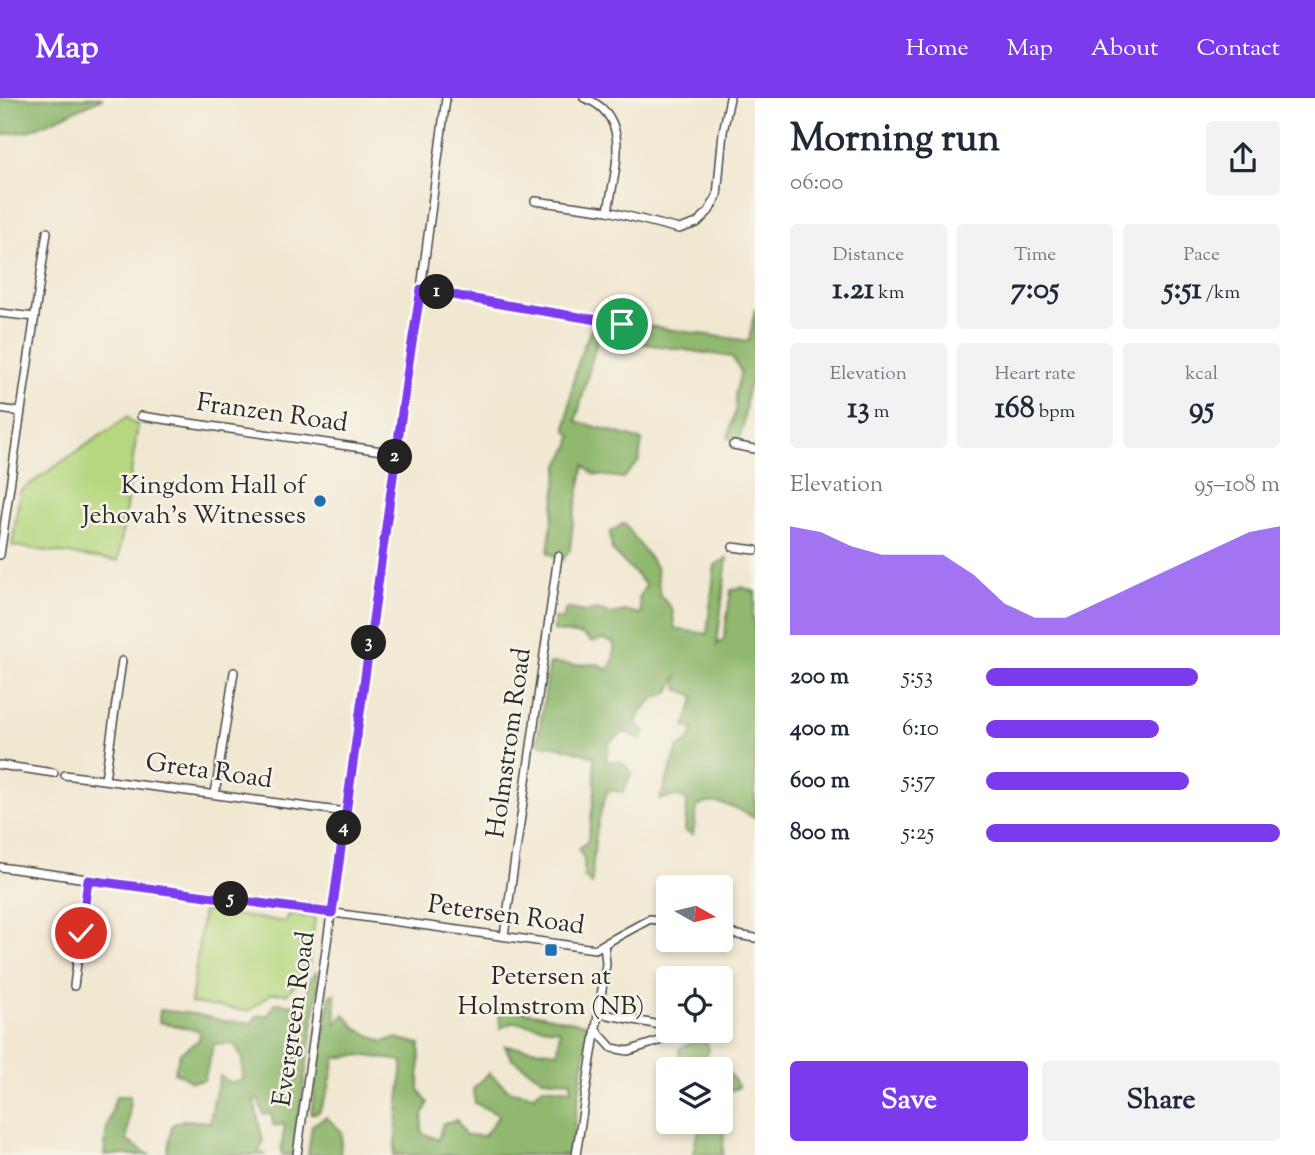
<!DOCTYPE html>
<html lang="en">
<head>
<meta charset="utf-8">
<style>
	body { margin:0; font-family:"Sorts Mill Goudy",serif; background:#f2f2f3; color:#1f2937; height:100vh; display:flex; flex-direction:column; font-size:26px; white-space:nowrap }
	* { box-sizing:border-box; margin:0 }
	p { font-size:23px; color:#747a83 }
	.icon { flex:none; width:38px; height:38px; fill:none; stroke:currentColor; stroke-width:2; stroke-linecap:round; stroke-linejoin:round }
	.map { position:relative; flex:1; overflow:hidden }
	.side { display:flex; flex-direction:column; background:#fff; width:560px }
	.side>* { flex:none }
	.needle { width:46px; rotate:98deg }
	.buttons { position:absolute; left:656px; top:777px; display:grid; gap:14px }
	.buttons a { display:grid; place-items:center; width:77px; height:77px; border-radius:7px; background:#fff; box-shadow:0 4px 10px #0003; font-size:35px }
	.pin { position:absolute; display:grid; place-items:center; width:60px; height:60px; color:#fff; margin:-30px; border:4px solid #fff; border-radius:50%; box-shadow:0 2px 7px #0007 }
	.km { position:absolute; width:35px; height:35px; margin:-18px; border-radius:50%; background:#222; color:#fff; font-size:19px; line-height:35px; text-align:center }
	.round { display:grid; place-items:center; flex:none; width:74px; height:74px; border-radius:7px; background:#f2f2f3 }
	.summary { display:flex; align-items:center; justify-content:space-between; height:119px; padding:0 35px }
	h1 { font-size:38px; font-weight:700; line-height:52px }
	.metrics { display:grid; grid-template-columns:repeat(3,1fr); gap:10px; height:119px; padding:7px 35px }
	.metrics div { display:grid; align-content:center; border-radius:7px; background:#f2f2f3; text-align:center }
	.metrics b { font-size:30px; font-weight:700 }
	.metrics small { font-size:19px; font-weight:400 }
	.metrics p { font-size:19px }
	.chart { height:196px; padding:14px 35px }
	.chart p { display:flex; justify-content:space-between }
	.chart svg { width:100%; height:126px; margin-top:7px; fill:#7c3aed; opacity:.7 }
	.action { display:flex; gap:14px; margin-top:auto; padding:14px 35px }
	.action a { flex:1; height:80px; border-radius:7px; background:#7c3aed; color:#fff; font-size:28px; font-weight:700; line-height:80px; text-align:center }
	.action a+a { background:#f2f2f3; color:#1f2937 }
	ul { padding:0 35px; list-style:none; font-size:23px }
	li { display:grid; grid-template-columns:112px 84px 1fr; align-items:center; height:52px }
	li i { height:18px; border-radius:9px; background:#7c3aed }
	header { display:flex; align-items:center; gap:42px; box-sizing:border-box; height:98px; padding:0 35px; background:#7c3aed; color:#fff }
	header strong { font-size:33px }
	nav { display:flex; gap:38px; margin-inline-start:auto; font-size:24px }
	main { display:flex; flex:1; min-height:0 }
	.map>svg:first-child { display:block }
	.green { fill:#b6d77f; stroke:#708155; stroke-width:2 }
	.forest { fill:#90b86e; stroke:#5e724c; stroke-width:2 }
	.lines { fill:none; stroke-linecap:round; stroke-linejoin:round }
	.minor-casing { stroke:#494744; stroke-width:10 }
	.minor { stroke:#fff; stroke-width:7 }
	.route-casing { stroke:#fff; stroke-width:14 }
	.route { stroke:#7c3aed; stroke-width:9 }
	.poi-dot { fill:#1f6fb2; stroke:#f7f3e8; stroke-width:2.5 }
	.labels { text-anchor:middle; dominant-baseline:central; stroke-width:5; stroke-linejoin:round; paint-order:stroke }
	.street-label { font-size:26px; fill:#2b2b2b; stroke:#f7f3e8 }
	.poi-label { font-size:26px; fill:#2b2b2b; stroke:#f7f3e8; text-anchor:end }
</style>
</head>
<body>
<header>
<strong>Map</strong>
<nav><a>Home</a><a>Map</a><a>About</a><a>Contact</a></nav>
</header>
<main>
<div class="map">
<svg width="755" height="1057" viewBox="0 0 755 1057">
	<rect width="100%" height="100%" fill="#f7f3e8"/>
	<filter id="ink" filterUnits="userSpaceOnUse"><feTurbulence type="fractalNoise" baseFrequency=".0143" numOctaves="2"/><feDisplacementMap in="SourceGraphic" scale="14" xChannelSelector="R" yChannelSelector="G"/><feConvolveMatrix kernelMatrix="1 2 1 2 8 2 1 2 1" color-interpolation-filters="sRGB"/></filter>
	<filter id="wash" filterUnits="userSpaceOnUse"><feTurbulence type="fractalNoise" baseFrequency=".00686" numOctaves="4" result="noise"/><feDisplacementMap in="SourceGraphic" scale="28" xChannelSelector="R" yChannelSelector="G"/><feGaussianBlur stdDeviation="1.57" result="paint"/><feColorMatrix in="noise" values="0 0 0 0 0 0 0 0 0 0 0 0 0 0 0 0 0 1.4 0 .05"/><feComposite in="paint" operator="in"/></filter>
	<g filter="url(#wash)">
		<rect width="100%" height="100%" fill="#f1e8d1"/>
		<g class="green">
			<path d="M 127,319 L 132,325 L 138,327 L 118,463 L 12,448 L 20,393 Z"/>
			<path d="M 203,813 L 286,824 L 288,817 L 315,820 L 308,873 L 287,896 L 272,895 L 249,913 L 191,905 Z"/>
		</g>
		<g class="forest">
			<path d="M 0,0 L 103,0 L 29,33 L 0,37 Z"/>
			<path d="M 755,210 L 755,274 L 747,295 L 743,329 L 738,344 L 728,340 L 736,310 L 735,295 L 741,274 L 732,259 L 598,239 L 576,323 L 642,342 L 639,363 L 623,380 L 593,376 L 584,367 L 574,417 L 570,451 L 563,462 L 548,455 L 559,367 L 569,349 L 572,338 L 566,332 C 571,294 575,257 596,224 L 619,224 L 749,243 Z"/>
			<path d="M 624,425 L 656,469 L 660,497 L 672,511 L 675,531 L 707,536 L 715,467 L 727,460 L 717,547 L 724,541 L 731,492 L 742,489 L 755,494 L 755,504 L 752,519 L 755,523 L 755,718 L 754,720 C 742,712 723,703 708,705 C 706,705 699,708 697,709 L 693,737 L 685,733 L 687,703 L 678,698 L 660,701 L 678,650 L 688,644 L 694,631 L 685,629 L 695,598 L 677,591 L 677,579 L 668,595 L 654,600 L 643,612 L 635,625 L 645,633 L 641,641 L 625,634 L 609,644 L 606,663 L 621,664 L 632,674 L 623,694 L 608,692 C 596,722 593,753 592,786 L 584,779 L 584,761 L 578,751 L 588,743 L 595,692 L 594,659 L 569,651 L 537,645 L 550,565 L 574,567 L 599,566 L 608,572 L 614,561 L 614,545 L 603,541 L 592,544 L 583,537 L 554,533 L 554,520 L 563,521 L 566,510 L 585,514 L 596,512 L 610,516 L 626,513 L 641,516 L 639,500 L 646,487 L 612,452 L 610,434 Z"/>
			<path d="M 316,874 L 319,884 L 293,1057 L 283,1057 L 281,1054 L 285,1026 L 274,1028 L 270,1015 L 264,1017 L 258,1001 L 254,1002 L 263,1044 L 259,1054 L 267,1057 L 167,1057 L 172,1027 L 183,1022 L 210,1024 L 214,1001 L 220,978 L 231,985 L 243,982 L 242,960 L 234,946 L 214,946 L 204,982 L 191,984 L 182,977 L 174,975 L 180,955 L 199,942 L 200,933 L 159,924 L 160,912 L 194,916 L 224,923 L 252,925 L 257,918 L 268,917 L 275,905 L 299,907 L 308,898 L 308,883 Z"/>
			<path d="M 335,896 L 336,926 L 344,916 L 357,931 L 383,944 L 396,940 L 420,946 L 419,992 L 428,1005 L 423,1016 L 421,1034 L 438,1042 L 443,1025 L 457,1022 L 465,1037 L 484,1038 L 499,1017 L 475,1005 L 473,991 L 489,975 L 510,993 L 534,997 L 543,989 L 571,992 L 571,983 L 543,981 L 511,960 L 505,948 L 558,954 L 560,932 L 514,924 L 500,930 L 499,908 L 589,927 L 570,1057 L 394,1057 L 403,963 L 358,957 L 335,960 L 328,994 L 319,1014 L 311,1016 L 330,897 Z"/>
			<path d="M 704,934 L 709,952 L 701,969 L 710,971 L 680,971 L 679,951 L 694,944 Z"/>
			<path d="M 721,973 L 729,975 L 739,989 L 725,995 L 723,1057 L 693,1057 L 695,1044 L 702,1024 L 721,1024 Z"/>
			<path d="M 116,998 L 130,998 L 127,1043 L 150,1057 L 104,1057 L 107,1030 Z"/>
			<path d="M 326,1019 L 342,1034 L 340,1057 L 308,1057 L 312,1027 Z"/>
		</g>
	</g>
	<g filter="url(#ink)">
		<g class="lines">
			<defs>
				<g id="minor">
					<path d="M 584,0 C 634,17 614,75 608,113"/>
					<path d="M 535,103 L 608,113 L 679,131 L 697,125 L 709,113 L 717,98 L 723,34 L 730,0"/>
					<path d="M 421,191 L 506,207 L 622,226"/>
					<path d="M 0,215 L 35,219"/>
					<path d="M 0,311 L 20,314"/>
					<path d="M 141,318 L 396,355"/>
					<path d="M 733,347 L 755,351"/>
					<path d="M 733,449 L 755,452"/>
					<path d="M 0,457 L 47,134"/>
					<path d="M 0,667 L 54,675"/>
					<path d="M 65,677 L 346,714"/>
					<path d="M 105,681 L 122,563"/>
					<path d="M 215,696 L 234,574"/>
					<path d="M 0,769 L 595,851 L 650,821 L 668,824"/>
					<path d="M 721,834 L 755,840"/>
					<path d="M 504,838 L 558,458"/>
					<path d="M 74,888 L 88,782"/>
					<path d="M 596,932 L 612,950 L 628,953 L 662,942 L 665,928 L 598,915"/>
					<path d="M 297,1057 L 410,257 L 421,191 L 446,0"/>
					<path d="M 576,1057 L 606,866 L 604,846"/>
				</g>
			</defs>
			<use href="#minor" class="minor-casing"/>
			<use href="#minor" class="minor"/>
		</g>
	</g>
	<g class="lines" filter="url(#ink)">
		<defs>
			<path id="route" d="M 81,835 L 88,782 L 332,815 L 410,257 L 421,191 L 506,207 L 622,226"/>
		</defs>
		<use href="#route" class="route-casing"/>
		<use href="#route" class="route"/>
	</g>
	<g class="poi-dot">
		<circle cx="320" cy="403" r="7"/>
		<rect x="544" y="845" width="14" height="14" rx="3.5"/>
	</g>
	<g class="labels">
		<g class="street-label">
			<text transform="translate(272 316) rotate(8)">Franzen Road</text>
			<text transform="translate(510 645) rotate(-82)">Holmstrom Road</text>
			<text transform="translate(209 674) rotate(8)">Greta Road</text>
			<text transform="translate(506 818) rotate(8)">Petersen Road</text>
			<text transform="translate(295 921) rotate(-82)">Evergreen Road</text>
		</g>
		<g class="poi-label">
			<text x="306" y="388">Kingdom Hall of<tspan x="306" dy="30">Jehovah's Witnesses</tspan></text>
			<text x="551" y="879" text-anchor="middle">Petersen at<tspan x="551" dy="30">Holmstrom (NB)</tspan></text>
		</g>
	</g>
</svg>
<div class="buttons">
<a><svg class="needle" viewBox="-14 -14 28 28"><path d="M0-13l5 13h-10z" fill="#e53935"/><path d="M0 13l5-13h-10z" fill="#747a83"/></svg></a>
<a><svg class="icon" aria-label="locate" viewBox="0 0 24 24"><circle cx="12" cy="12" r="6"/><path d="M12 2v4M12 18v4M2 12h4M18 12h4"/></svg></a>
<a><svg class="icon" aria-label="layers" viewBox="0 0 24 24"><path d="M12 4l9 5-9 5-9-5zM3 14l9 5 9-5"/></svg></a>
</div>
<div class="pin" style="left:622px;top:226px;background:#1e9e55"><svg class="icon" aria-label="arrive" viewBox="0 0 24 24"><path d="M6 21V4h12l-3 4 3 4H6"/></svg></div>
<div class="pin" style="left:81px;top:835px;background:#d93025"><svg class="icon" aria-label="check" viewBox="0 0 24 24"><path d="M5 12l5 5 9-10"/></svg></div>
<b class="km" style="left:437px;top:194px">1</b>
<b class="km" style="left:395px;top:359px">2</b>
<b class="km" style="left:369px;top:545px">3</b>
<b class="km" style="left:344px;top:730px">4</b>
<b class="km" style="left:231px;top:801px">5</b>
</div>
<section class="side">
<div class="summary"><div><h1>Morning run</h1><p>06:00</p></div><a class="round"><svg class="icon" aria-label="share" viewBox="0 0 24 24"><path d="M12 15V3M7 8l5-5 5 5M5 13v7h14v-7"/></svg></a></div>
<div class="metrics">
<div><p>Distance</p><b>1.21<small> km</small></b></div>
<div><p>Time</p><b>7:05</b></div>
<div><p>Pace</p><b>5:51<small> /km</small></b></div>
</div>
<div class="metrics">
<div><p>Elevation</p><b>13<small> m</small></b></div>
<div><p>Heart rate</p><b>168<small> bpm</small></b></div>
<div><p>kcal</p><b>95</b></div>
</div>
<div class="chart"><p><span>Elevation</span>95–108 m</p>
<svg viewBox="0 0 160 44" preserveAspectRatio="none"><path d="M0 44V6L10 8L20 13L30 16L40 16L50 16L60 23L70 33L80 38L90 38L100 33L110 28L120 23L130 18L140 13L150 8L160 6V44z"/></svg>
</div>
<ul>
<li><b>200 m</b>5:53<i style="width:72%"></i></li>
<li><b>400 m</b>6:10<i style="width:59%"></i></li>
<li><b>600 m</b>5:57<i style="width:69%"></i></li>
<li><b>800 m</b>5:25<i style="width:100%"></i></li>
</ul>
<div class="action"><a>Save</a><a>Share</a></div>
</section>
</main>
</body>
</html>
